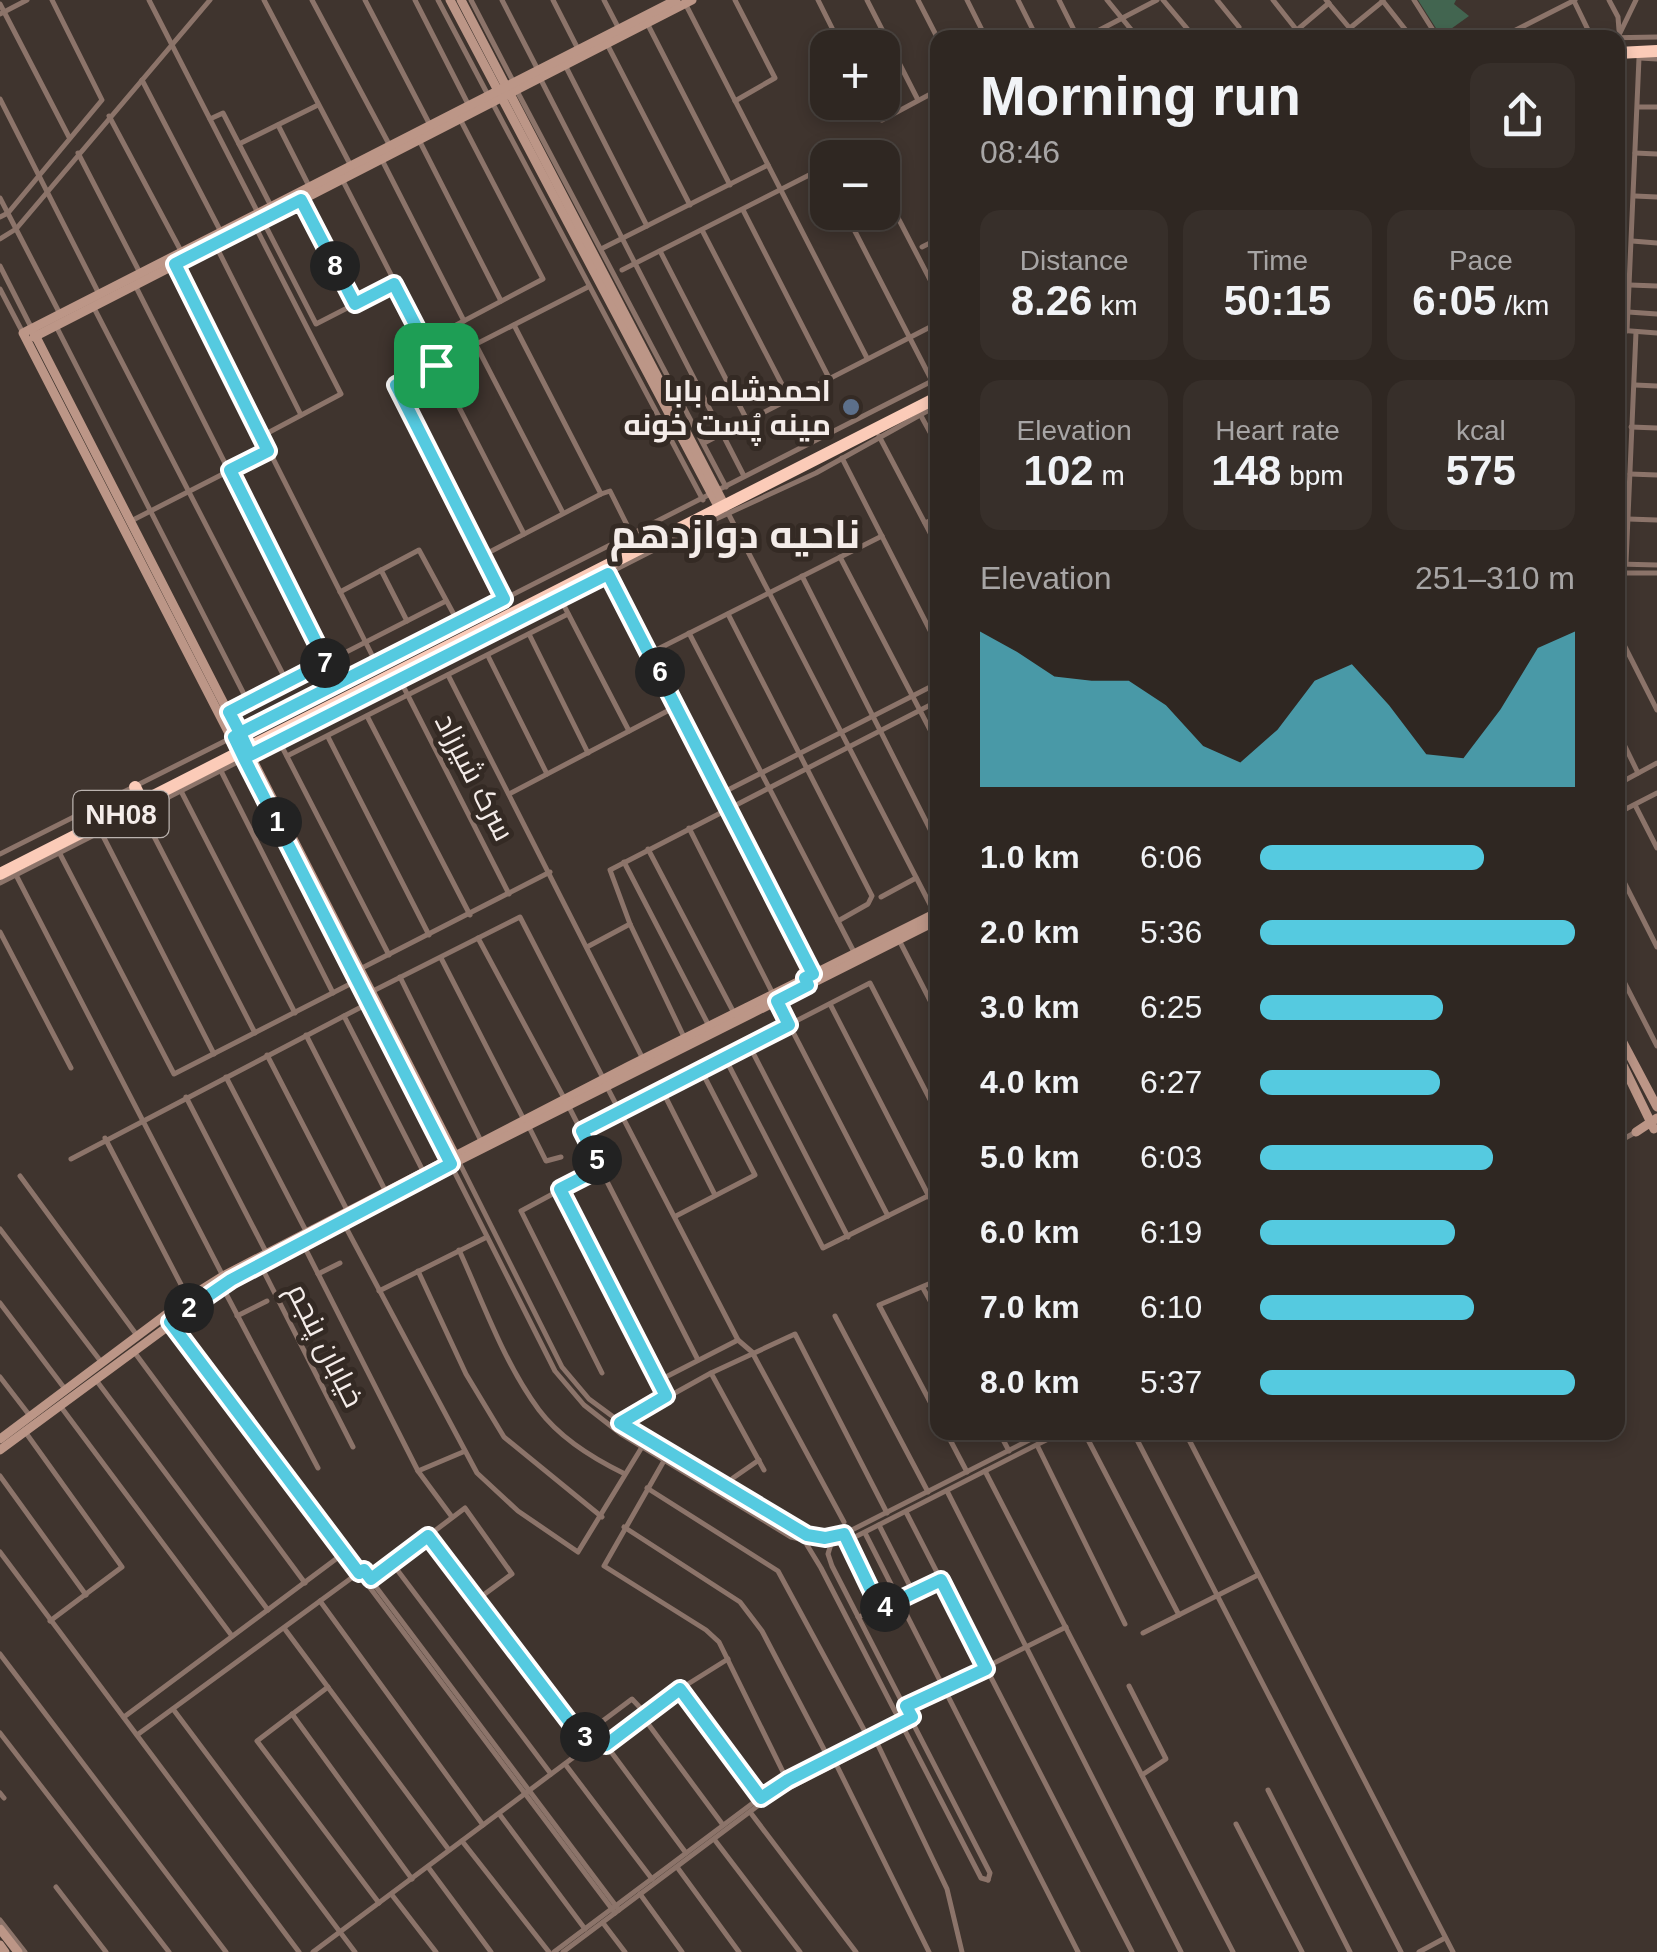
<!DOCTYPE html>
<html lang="en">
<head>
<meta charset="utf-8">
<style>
	body { margin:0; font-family:Helvetica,Cairo,sans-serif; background:#372f2a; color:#f1f3f6; height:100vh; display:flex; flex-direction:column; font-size:38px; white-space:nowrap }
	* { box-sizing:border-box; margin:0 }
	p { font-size:32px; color:#a7a5a5 }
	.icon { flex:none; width:55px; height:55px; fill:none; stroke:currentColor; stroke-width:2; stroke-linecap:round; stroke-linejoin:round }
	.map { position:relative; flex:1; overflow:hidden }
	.side { position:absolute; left:930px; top:30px; width:695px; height:1410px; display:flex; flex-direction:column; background:#2f2722; border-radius:20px; box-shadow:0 5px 15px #0003,0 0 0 2px #4a4440 }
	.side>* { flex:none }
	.buttons { position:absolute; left:810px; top:30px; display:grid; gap:20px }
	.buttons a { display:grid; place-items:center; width:90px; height:90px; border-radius:20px; background:#2f2722; box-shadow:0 5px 15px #0003,0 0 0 2px #4a4440; font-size:50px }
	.pin { position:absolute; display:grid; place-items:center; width:85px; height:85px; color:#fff; margin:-42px; border-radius:20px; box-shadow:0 5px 15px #0006 }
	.km { position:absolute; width:50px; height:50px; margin:-25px; border-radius:50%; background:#222; color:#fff; font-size:28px; line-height:50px; text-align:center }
	.round { display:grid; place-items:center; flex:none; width:105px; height:105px; border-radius:20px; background:#372f2a }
	.headline { display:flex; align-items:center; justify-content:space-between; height:170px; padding:0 50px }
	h1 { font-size:55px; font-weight:700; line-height:75px }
	.metrics { display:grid; grid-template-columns:repeat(3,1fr); gap:15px; height:170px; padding:10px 50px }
	.metrics div { display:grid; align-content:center; border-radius:20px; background:#372f2a; text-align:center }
	.metrics b { font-size:42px; font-weight:700 }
	.metrics small { font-size:28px; font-weight:400 }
	.metrics p { font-size:28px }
	.chart { height:280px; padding:20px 50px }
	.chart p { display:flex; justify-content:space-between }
	.chart svg { width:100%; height:180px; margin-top:10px; fill:#55cae0; opacity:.7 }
	ul { padding:0 50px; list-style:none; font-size:32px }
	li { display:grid; grid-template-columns:160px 120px 1fr; align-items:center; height:75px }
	li i { height:25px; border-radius:12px; background:#55cae0 }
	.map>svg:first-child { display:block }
	.green { fill:#426550 }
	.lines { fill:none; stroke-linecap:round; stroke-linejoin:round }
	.street { stroke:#8c746a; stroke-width:5 }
	.secondary { stroke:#bc9687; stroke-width:9 }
	.highway { stroke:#fbcbb8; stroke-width:12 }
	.route-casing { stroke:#fff; stroke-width:20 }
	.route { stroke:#55cae0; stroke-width:12 }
	.service-dot { fill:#5c6f8a; stroke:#342a24; stroke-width:4 }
	.labels { text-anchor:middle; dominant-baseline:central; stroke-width:10; stroke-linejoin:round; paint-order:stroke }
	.shield { fill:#342a24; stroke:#bab2ae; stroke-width:2.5 }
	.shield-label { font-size:28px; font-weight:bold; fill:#f4ece9 }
	.poi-label { font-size:30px; font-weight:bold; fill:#f4ece9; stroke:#342a24; text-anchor:end }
	.street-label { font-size:30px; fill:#f4ece9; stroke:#342a24 }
	.district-label { font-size:40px; font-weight:bold; fill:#f4ece9; stroke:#342a24 }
</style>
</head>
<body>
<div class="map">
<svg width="1657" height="1952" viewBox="0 0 1657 1952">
	<rect width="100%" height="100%" fill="#3f342e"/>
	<path class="green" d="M 1418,0 L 1456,0 L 1454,4 L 1469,16 L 1441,36 Z"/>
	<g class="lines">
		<g class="street">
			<path d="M 149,0 L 257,211"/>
			<path d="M 264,0 L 351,166"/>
			<path d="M 312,0 L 390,146"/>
			<path d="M 365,0 L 430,125"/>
			<path d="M 415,0 L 468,104"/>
			<path d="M 438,0 L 488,95"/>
			<path d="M 471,0 L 513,81"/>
			<path d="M 502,0 L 538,70"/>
			<path d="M 553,0 L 578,49"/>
			<path d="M 604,0 L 619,29"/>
			<path d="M 735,0 L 775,78 L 735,101"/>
			<path d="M 818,0 L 842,48"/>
			<path d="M 867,0 L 918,100"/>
			<path d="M 918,0 L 938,39"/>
			<path d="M 967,0 L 986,38"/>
			<path d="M 1018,0 L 1037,38"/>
			<path d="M 1059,0 L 1078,38"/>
			<path d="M 1107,0 L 1138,38"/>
			<path d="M 1163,0 L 1195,38"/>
			<path d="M 1217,0 L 1239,27"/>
			<path d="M 1273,0 L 1303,38"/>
			<path d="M 1326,0 L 1358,38"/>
			<path d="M 1382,0 L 1412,38"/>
			<path d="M 1414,0 L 1438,38"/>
			<path d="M 1609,0 L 1618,17 L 1619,30"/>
			<path d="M 1574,1 L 1592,38"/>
			<path d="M 0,4 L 69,137"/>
			<path d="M 686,5 L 867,358"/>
			<path d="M 0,14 L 27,0"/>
			<path d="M 647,23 L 730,185"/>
			<path d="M 1350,28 L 1383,1"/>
			<path d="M 1297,30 L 1329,3"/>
			<path d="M 1619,35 L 1636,0"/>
			<path d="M 1084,38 L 1157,0"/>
			<path d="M 1500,38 L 1575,0"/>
			<path d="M 1603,38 L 1657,37"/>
			<path d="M 607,44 L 690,205"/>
			<path d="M 1640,58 L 1657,59"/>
			<path d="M 565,65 L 647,226"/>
			<path d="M 540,78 L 744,476"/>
			<path d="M 142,80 L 221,232"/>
			<path d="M 517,91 L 726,487"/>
			<path d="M 0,99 L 98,292"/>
			<path d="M 870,102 L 882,120 L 938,90"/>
			<path d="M 493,104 L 703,500"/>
			<path d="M 1638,107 L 1657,107"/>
			<path d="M 109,116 L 181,251"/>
			<path d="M 210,119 L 223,113 L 239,144"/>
			<path d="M 278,125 L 310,188"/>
			<path d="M 419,140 L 501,301"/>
			<path d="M 78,153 L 140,273"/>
			<path d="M 1635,153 L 1657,154"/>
			<path d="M 867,155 L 868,158"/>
			<path d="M 382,160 L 464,321"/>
			<path d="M 342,179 L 524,534"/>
			<path d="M 882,187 L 938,295"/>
			<path d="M 1635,196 L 1657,197"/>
			<path d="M 0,198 L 60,314"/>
			<path d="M 301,200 L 355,304"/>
			<path d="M 271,206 L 239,144 L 318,105"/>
			<path d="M 743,210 L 829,378"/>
			<path d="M 845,212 L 932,381"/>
			<path d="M 0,217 L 8,213 L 102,100 L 52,0"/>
			<path d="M 262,219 L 316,324 L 394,284"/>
			<path d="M 255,226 L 341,394 L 262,436"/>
			<path d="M 702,230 L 789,398"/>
			<path d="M 0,239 L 16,229 L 210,0"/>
			<path d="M 1632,241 L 1657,243"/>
			<path d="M 216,246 L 301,415"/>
			<path d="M 922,247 L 938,239"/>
			<path d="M 601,249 L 768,165"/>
			<path d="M 660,251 L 747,420"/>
			<path d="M 175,264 L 376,663"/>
			<path d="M 0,266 L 32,329"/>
			<path d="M 622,270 L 821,169 L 828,178"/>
			<path d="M 1630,285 L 1657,286"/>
			<path d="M 136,287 L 336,683"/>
			<path d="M 0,289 L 23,333"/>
			<path d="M 93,306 L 287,682"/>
			<path d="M 1628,312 L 1657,314"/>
			<path d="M 514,325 L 601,494 L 610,491 L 632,535"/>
			<path d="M 56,326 L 248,702"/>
			<path d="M 1618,330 L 1657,333"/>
			<path d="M 1627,331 L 1639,58"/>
			<path d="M 424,342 L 543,279 L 460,119"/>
			<path d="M 476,345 L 563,513"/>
			<path d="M 1635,385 L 1657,386"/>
			<path d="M 920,414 L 938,447"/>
			<path d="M 1631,427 L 1657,428"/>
			<path d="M 879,436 L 938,548"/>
			<path d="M 704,443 L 938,323"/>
			<path d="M 842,458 L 938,646"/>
			<path d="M 1630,474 L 1657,475"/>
			<path d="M 728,513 L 935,914"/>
			<path d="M 1628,519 L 1657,520"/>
			<path d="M 131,521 L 268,451"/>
			<path d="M 925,523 L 938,517"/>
			<path d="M 482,556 L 601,494"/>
			<path d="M 840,557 L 938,745"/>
			<path d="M 1626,563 L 1636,332"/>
			<path d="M 1618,564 L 1657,565"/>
			<path d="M 381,570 L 407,621"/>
			<path d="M 1618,573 L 1657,573"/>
			<path d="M 609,575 L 813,974"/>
			<path d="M 802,576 L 938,845"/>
			<path d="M 340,592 L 419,550 L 458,622"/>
			<path d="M 560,598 L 629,731"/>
			<path d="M 504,599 L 396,385 L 588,287"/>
			<path d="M 728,614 L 872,896 L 868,904 L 838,921"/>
			<path d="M 689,633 L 855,954"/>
			<path d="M 1618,633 L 1657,710"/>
			<path d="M 529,634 L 588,753"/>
			<path d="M 650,653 L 882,536"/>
			<path d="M 488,656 L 547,774"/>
			<path d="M 448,675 L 643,1059"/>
			<path d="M 400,680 L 509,894"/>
			<path d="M 229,712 L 446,601"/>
			<path d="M 367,716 L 470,915"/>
			<path d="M 1618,732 L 1638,773"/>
			<path d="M 241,733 L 938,378"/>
			<path d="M 328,737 L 429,935"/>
			<path d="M 279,741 L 389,955"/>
			<path d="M 287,756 L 568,614"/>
			<path d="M 221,771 L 333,993"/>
			<path d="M 1618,784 L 1657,763"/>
			<path d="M 182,793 L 295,1013"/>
			<path d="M 722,793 L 938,683"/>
			<path d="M 509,794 L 677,706"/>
			<path d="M 1635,805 L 1657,848"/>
			<path d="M 142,813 L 255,1033"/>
			<path d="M 1618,813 L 1657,793"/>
			<path d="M 689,828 L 773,994"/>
			<path d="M 102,834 L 214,1054"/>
			<path d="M 648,849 L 734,1013"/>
			<path d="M 0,854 L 231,738"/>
			<path d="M 60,854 L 174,1074 L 356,981"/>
			<path d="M 624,862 L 709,1026"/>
			<path d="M 1618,870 L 1657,947"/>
			<path d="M 16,875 L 223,1276"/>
			<path d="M 0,883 L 703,525 L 816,473 L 938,405"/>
			<path d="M 881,897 L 916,878"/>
			<path d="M 0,932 L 71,1068"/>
			<path d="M 478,938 L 564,1098"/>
			<path d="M 899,940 L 938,1016"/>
			<path d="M 587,947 L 630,924"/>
			<path d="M 441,958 L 524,1120"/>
			<path d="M 362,968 L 550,872"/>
			<path d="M 1618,970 L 1657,1046"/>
			<path d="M 400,977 L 481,1141"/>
			<path d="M 373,991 L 520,917 L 603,1078"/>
			<path d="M 777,1001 L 888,1216"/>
			<path d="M 369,1003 L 344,1016 L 423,1171"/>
			<path d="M 830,1004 L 938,1214"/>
			<path d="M 306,1035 L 386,1192"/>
			<path d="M 684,1037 L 630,924 L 610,870 L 938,701"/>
			<path d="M 749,1045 L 848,1237"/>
			<path d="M 267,1055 L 348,1212"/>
			<path d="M 725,1058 L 823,1248 L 938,1191"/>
			<path d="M 226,1077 L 307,1233"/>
			<path d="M 607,1087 L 738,1340 L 752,1352 L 844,1522"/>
			<path d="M 662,1090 L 715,1195"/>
			<path d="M 186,1097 L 267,1254"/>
			<path d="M 569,1107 L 698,1360"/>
			<path d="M 529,1127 L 546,1161 L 561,1157"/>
			<path d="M 582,1131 L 870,983 L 938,1115"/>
			<path d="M 105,1138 L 188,1298"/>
			<path d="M 1618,1142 L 1636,1132"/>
			<path d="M 71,1159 L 344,1016"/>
			<path d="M 459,1162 L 562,1367 L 589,1399 L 646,1441 L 807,1535 L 825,1538 L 844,1534 L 1045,1432"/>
			<path d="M 451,1165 L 555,1371 L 584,1405 L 621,1434 L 791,1537 L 825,1545 L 847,1541 L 1062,1432"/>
			<path d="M 601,1168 L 521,1211 L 602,1373"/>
			<path d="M 20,1176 L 136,1334"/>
			<path d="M 560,1189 L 666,1396"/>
			<path d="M 676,1216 L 755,1175 L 701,1070"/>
			<path d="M 343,1222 L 477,1473 L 518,1511 L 578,1552 L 642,1447"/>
			<path d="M 0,1229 L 102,1363"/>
			<path d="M 303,1244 L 418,1471 L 452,1517"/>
			<path d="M 459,1250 C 483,1302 504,1363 539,1410 C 560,1438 594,1459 625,1474"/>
			<path d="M 260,1264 L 353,1447"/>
			<path d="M 418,1271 L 466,1374 L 504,1437 L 602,1517"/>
			<path d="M 318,1274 L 340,1263"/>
			<path d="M 938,1280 L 879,1305 L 938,1417"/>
			<path d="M 223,1288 L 318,1468"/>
			<path d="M 923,1288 L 938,1315"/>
			<path d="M 379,1291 L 487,1237"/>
			<path d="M 276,1297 L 298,1286"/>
			<path d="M 0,1303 L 65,1389"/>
			<path d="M 237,1316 L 267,1301"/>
			<path d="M 835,1316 L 928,1492"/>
			<path d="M 176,1321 L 619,1910"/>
			<path d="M 172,1325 L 615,1913"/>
			<path d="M 135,1353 L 305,1583"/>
			<path d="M 711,1373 L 764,1470"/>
			<path d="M 0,1377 L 30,1416"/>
			<path d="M 96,1380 L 268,1610"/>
			<path d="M 658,1381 L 738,1340"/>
			<path d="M 61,1407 L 232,1636"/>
			<path d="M 621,1423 L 711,1373 L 795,1334 L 887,1513"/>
			<path d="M 946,1432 L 967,1472"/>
			<path d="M 999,1432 L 1009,1451"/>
			<path d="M 1084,1432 L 1179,1615"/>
			<path d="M 1133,1432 L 1401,1952"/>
			<path d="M 1185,1432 L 1453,1952"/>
			<path d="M 26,1433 L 122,1567 L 50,1621"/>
			<path d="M 1037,1445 L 1125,1624"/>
			<path d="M 665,1459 L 604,1566 L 706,1630 L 719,1642 L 787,1780"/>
			<path d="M 418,1471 L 463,1452"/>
			<path d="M 985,1471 L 1233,1952"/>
			<path d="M 0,1476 L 86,1595"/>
			<path d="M 733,1478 L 759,1460"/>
			<path d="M 647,1488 L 778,1571 L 869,1739"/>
			<path d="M 947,1491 L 1181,1952"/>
			<path d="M 906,1512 L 1132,1952"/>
			<path d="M 879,1525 L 914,1594"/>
			<path d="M 624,1527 L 740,1602 L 762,1631 L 829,1759"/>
			<path d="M 865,1533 L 1078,1952"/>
			<path d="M 428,1536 L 581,1737 L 598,1739"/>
			<path d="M 847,1542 L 879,1608"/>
			<path d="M 831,1544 L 828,1554 L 832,1566 L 990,1873 L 988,1880"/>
			<path d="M 807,1545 L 821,1568 L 981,1878 L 988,1880"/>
			<path d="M 0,1552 L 299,1952"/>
			<path d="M 392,1563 L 551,1774"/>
			<path d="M 371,1579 L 465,1508 L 512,1574 L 478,1599"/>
			<path d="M 320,1601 L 483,1825"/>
			<path d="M 858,1617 L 898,1603 L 941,1580"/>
			<path d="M 284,1628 L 449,1850"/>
			<path d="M 1143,1633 L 1258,1575"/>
			<path d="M 0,1654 L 226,1952"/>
			<path d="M 1129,1686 L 1166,1759 L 1142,1775"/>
			<path d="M 328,1687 L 257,1741 L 379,1903"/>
			<path d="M 680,1689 L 761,1797"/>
			<path d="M 906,1707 L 1066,1627"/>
			<path d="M 173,1709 L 355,1952"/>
			<path d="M 292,1714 L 412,1879"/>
			<path d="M 124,1717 L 344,1553"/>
			<path d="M 643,1717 L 723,1825"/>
			<path d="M 0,1733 L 169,1952"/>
			<path d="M 137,1735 L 361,1571"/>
			<path d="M 584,1735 L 632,1699 L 646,1714"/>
			<path d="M 877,1743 L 947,1889 L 962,1952"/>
			<path d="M 606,1745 L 686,1853"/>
			<path d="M 835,1762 L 929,1952"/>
			<path d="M 565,1764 L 652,1879"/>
			<path d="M 1268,1790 L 1350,1952"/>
			<path d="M 0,1793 L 4,1798"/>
			<path d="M 750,1812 L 856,1952"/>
			<path d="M 500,1815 L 585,1929"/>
			<path d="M 1236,1824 L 1302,1952"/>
			<path d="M 714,1839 L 800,1952"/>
			<path d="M 462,1841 L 549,1952"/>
			<path d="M 428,1867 L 491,1952"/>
			<path d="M 677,1867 L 739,1952"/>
			<path d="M 56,1887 L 106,1952"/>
			<path d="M 640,1894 L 682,1952"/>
			<path d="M 392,1895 L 436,1952"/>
			<path d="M 0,1920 L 25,1952"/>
			<path d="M 603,1923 L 625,1952"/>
			<path d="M 313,1952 L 598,1739 L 606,1745 L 680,1689 L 728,1659"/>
			<path d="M 554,1952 L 761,1797 L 787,1780 L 911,1717"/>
			<path d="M 563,1952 L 764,1801 L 915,1723"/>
			<path d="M 1419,1952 L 1445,1938"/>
		</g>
		<g class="secondary">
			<path d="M 450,0 L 719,508"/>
			<path d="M 461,0 L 725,506"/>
			<path d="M 32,329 L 457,1159"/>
			<path d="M 34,337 L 692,0"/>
			<path d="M 1618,1033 L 1657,1107"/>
			<path d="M 1618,1055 L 1654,1129"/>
			<path d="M 1636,1132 L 1657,1118"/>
			<path d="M 451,1165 L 23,333 L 676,0"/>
			<path d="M 0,1439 L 188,1298 L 223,1276 L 629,1066 L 938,912"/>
			<path d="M 0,1450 L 231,1280 L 426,1177 L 938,920"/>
			<path d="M 0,1929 L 18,1952"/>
			<path d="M 0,1945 L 5,1952"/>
		</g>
		<g class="highway">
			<path d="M 1618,53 L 1657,51"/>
			<path d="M 135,787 L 140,797"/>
			<path d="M 0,874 L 938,397"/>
		</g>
	</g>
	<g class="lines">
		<defs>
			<path id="route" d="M 436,365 L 396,385 L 504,599 L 240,733 L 250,755 L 244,758 L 451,1164 L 231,1280 L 170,1322 L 359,1573 L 364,1570 L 371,1579 L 428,1536 L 581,1737 L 598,1739 L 606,1745 L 680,1689 L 761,1798 L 788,1780 L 912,1717 L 906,1706 L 986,1669 L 941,1580 L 880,1609 L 844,1534 L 825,1538 L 807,1535 L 620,1423 L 666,1396 L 560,1189 L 601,1168 L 582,1131 L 789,1025 L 777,1001 L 808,985 L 805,978 L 813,974 L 608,574 L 244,758 L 234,737 L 240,733 L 229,712 L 326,662 L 230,470 L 268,451 L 175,264 L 301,200 L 355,304 L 394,284 L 436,365"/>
		</defs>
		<use href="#route" class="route-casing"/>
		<use href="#route" class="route"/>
	</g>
	<circle class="service-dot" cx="851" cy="407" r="10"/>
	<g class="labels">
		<rect class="shield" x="73.5" y="791" width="95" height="46" rx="8"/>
		<g class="shield-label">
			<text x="121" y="814">NH08</text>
		</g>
		<g class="poi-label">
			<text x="831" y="390">احمدشاه بابا<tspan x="831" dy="34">مینه پُست خونه</tspan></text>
		</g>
		<g class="street-label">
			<text transform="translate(475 777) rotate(63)">سرک شیرزاد</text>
			<text transform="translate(326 1345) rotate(63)">خیابان پنجم</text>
		</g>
		<g class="district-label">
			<text x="735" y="534">ناحیه دوازدهم</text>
		</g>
	</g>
</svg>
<div class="buttons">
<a>+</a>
<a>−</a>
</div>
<div class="pin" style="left:436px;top:365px;background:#1e9e55"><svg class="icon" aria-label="arrive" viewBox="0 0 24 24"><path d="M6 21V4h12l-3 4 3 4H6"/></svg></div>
<b class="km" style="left:277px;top:822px">1</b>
<b class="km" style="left:189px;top:1308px">2</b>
<b class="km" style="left:585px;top:1737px">3</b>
<b class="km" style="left:885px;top:1607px">4</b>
<b class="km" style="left:597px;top:1160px">5</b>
<b class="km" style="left:660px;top:672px">6</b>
<b class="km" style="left:325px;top:663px">7</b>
<b class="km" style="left:335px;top:266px">8</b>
<section class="side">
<div class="headline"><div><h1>Morning run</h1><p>08:46</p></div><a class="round"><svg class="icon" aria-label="share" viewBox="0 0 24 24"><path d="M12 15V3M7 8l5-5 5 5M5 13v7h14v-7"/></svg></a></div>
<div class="metrics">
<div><p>Distance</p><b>8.26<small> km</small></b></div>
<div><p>Time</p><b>50:15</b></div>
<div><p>Pace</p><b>6:05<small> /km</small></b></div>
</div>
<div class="metrics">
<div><p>Elevation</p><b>102<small> m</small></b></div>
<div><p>Heart rate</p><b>148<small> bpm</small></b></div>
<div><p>kcal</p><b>575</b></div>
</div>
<div class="chart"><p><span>Elevation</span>251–310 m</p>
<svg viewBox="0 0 160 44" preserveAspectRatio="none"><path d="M0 44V6L10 11L20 17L30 18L40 18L50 24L60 34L70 38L80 30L90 18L100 14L110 24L120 36L130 37L140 25L150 10L160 6V44z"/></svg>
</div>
<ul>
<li><b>1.0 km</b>6:06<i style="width:71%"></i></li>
<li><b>2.0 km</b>5:36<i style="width:100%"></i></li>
<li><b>3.0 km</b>6:25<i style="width:58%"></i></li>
<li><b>4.0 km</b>6:27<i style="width:57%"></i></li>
<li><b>5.0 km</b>6:03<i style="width:74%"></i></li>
<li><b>6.0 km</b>6:19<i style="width:62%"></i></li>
<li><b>7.0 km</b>6:10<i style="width:68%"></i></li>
<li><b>8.0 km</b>5:37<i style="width:100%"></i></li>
</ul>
</section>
</div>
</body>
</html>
